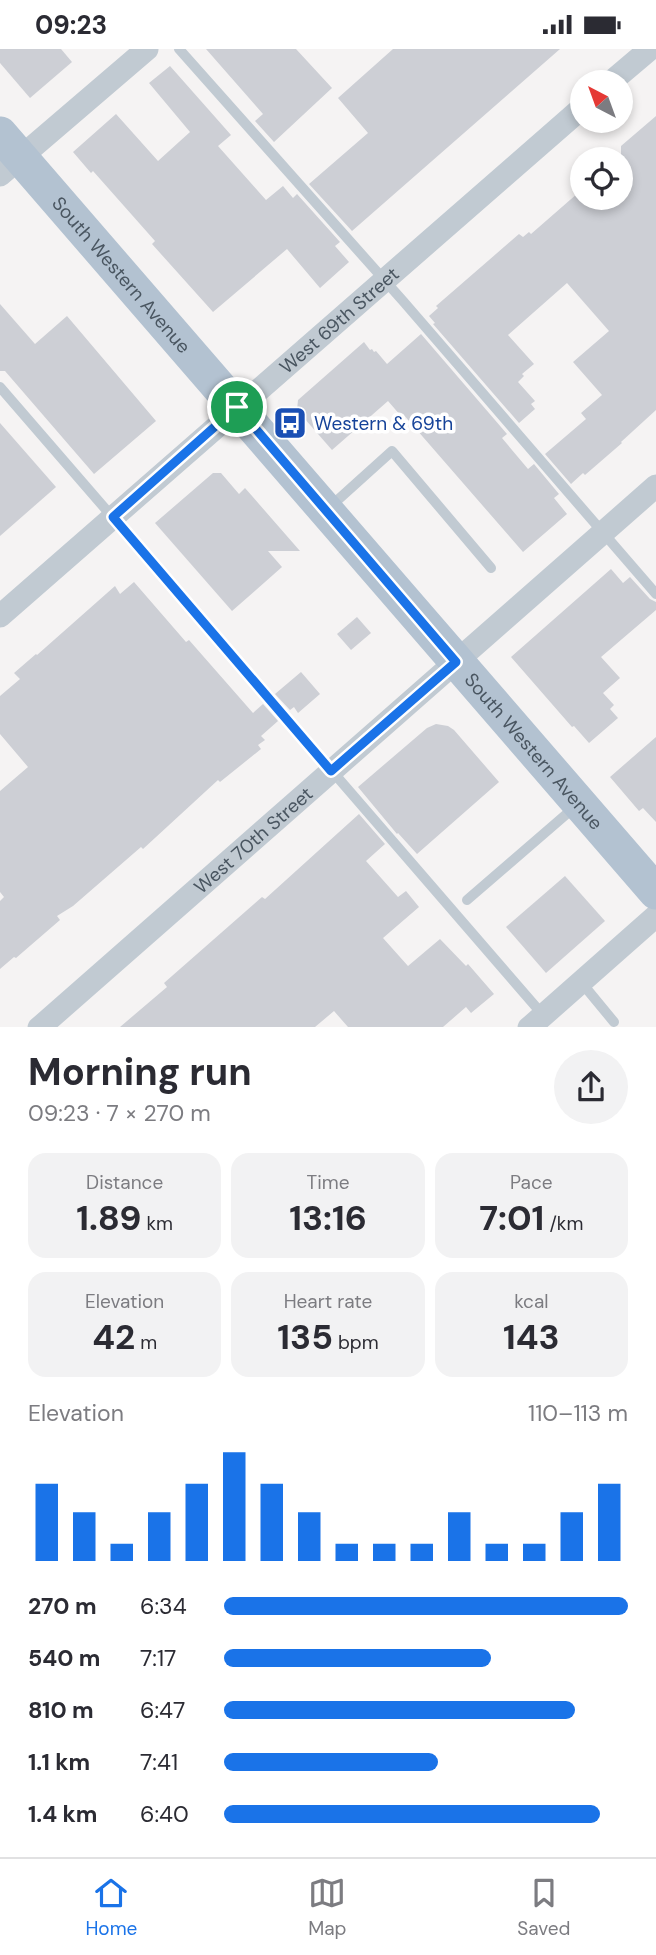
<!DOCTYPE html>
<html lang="en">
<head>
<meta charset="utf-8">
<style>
	body { margin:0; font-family:"DM Sans",sans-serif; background:#f2f2f3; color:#2b2b33; height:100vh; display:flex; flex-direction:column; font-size:26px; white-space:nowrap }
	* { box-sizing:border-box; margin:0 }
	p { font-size:23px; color:#7c7c81 }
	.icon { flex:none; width:38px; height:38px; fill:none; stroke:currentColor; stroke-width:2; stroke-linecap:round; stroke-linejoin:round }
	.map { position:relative; height:978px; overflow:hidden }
	.side { display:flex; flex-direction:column; background:#fff; flex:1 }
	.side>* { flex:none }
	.needle { width:46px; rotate:319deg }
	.controls { position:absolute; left:570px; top:21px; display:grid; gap:14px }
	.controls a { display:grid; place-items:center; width:63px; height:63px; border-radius:50%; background:#fff; box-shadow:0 4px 10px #0003; font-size:35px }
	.pin { position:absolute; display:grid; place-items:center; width:60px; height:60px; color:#fff; margin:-30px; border:4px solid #fff; border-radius:50%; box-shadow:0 2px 7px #0007 }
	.round { display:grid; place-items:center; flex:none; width:74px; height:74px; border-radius:37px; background:#f2f2f3 }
	.head { display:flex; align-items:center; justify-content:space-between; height:119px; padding:0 28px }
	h1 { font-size:38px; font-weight:700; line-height:52px }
	.figures { display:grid; grid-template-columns:repeat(3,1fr); gap:10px; height:119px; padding:7px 28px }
	.figures div { display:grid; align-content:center; border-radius:18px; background:#f2f2f3; text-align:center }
	.figures b { font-size:35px; font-weight:700 }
	.figures small { font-size:19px; font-weight:400 }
	.figures p { font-size:19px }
	.chart { height:196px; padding:14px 28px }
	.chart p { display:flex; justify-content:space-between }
	.chart svg { width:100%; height:126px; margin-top:7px; stroke:#1a73e8; stroke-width:6 }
	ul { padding:0 28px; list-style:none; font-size:23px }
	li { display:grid; grid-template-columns:112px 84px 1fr; align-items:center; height:52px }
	li i { height:18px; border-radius:9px; background:#1a73e8 }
	.status { display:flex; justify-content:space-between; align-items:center; height:49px; padding:0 35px; background:#fff; direction:ltr }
	.status svg { height:19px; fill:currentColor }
	.tabs { display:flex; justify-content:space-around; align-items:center; height:98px; border-top:2px solid #e1e1e2; background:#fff; font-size:19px; color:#7c7c81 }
	.tabs a { display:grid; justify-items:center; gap:4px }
	.tabs .selected { color:#1a73e8 }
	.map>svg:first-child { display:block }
	.building { fill:#cdcfd5 }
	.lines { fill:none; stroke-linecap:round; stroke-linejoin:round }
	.service { stroke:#c1cad2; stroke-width:10 }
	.minor { stroke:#c1cad2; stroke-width:23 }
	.primary { stroke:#b3c2d1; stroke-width:35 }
	.route-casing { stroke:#fff; stroke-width:14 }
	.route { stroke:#1a73e8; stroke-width:9 }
	.labels { text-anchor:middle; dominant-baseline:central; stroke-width:7; stroke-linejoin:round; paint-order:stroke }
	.street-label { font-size:19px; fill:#4a5661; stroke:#fff }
	.transit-label { font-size:19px; fill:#164399; stroke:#fff; text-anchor:start }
</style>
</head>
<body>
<div class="status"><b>09:23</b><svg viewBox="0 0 49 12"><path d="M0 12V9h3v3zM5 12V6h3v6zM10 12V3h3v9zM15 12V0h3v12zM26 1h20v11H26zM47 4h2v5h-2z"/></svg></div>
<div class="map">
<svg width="656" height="979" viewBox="0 0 656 979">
	<rect width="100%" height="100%" fill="#f5f3f3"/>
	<g class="building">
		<path d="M 0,0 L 61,0 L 72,13 L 30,49 L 0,14 Z"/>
		<path d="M 206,0 L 296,0 L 332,39 L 274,93 L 255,72 L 263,65 Z"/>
		<path d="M 393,0 L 560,0 L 352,182 L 309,135 L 368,84 L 338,49 Z"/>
		<path d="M 170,17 L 231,86 L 218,97 L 266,151 L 283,137 L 293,149 L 297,145 L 340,193 L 335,197 L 349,213 L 320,239 L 287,200 L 213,263 L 152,195 L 155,192 L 93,122 L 91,124 L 73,103 L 116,65 L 158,112 L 190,83 L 149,34 Z"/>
		<path d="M 656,67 L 656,361 L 621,393 L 622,394 L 585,426 L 583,424 L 571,435 L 545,405 L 586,370 L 581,364 L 602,346 L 573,313 L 609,282 L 567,234 L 508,286 L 534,315 L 522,325 L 524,327 L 518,333 L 535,352 L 531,355 L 535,360 L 519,374 L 433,275 L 435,274 L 429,267 L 438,259 L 436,257 L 519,185 L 523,188 L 529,183 L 531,185 L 578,144 L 583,149 L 621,149 L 621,97 Z"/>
		<path d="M 0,255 L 35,295 L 67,267 L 156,372 L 94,425 L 5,322 L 0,322 Z"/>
		<path d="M 421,285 L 507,385 L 502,389 L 528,420 L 534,415 L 559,445 L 554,449 L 567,465 L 523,503 L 403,365 L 401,367 L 388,352 L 332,401 L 297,361 L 298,351 L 364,293 L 370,301 L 372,300 L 374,303 L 376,302 L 387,315 Z"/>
		<path d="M 0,374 L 56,438 L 0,487 Z"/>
		<path d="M 213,424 L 221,424 L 239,445 L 245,439 L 300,502 L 268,502 L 282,518 L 232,562 L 155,474 Z"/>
		<path d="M 611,520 L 623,534 L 630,528 L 650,550 L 656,553 L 656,561 L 601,608 L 620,629 L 603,644 L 614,656 L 610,660 L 618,669 L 589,694 L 574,677 L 572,678 L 511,608 Z"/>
		<path d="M 134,533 L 186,593 L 189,591 L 253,664 L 263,655 L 278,672 L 261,687 L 265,691 L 258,696 L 261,700 L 220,733 L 218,731 L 143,800 L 141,798 L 73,857 L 57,867 L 60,871 L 16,909 L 14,908 L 0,920 L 0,852 L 4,848 L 0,843 L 0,742 L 28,718 L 0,685 L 0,647 L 20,630 L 14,624 L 36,605 L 37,606 L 115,537 L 120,545 Z"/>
		<path d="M 357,568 L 371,584 L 351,601 L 337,585 Z"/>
		<path d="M 301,623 L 320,645 L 298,664 L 294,658 L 290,661 L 275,645 Z"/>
		<path d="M 436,675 L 448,677 L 454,681 L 499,733 L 417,805 L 398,784 L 397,785 L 358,738 L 427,679 Z"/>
		<path d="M 656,688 L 656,773 L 643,759 L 639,762 L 610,728 Z"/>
		<path d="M 359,765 L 385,795 L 366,812 L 398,848 L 406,842 L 419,858 L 383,889 L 408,917 L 440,890 L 466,917 L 468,915 L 494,945 L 471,964 L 466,958 L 443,978 L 348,978 L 334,962 L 315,978 L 120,978 L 167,938 L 164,934 L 262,848 L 265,850 Z"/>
		<path d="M 565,827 L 605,872 L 546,924 L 506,878 Z"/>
	</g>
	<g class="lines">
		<g class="service">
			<path d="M 179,0 L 403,252 L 656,545"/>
			<path d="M 0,338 L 543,966"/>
			<path d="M 331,457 L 392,402 L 491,519"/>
			<path d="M 467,851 L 577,756"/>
			<path d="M 581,933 L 614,973"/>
		</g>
		<g class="minor">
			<path d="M 611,33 L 650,0"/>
			<path d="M 0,126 L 147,0"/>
			<path id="s1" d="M 0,567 L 583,58"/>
			<path id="s2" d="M 39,979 L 656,437"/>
			<path d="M 529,979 L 656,867"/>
		</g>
		<path class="primary" id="s3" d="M 0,85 L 656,843"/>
	</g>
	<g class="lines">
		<defs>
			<path id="route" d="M 237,358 L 456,613 L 331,722 L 113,468 Z"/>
		</defs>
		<use href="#route" class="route-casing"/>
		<use href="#route" class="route"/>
	</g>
	<defs>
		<symbol id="bus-square" viewBox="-11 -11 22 22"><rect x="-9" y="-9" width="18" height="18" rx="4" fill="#1a4fb4" stroke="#fff"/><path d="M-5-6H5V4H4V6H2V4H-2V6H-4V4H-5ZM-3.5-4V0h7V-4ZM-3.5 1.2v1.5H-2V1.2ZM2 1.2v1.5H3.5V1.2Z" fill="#fff"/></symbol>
	</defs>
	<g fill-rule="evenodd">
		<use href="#bus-square" x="271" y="355" width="38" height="38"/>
	</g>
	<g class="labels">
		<g class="street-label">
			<text stroke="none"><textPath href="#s3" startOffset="186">South Western Avenue</textPath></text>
			<text stroke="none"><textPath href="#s1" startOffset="450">West 69th Street</textPath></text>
			<text stroke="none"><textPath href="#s3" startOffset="816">South Western Avenue</textPath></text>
			<text stroke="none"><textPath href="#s2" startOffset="285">West 70th Street</textPath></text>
		</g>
		<g class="transit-label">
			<text x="314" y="374">Western &amp; 69th</text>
		</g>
	</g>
</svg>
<div class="controls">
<a><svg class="needle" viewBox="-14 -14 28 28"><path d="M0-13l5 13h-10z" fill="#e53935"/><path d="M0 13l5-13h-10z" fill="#7c7c81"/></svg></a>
<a><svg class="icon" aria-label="locate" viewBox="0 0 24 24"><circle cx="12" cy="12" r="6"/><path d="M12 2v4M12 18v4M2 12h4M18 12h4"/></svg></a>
</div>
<div class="pin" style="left:237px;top:358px;background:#1e9e55"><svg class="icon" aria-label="arrive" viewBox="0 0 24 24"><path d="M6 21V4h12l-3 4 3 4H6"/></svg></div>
</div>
<section class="side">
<div class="head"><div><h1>Morning run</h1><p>09:23 · 7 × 270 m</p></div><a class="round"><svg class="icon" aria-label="share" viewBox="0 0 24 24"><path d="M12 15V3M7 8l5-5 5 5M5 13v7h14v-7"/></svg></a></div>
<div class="figures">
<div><p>Distance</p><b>1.89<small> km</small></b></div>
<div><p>Time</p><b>13:16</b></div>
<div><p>Pace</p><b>7:01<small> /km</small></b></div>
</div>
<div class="figures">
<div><p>Elevation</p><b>42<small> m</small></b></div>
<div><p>Heart rate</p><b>135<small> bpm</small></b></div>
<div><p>kcal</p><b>143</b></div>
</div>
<div class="chart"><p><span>Elevation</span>110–113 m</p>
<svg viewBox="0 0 160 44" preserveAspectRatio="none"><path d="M5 44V17M15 44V27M25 44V38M35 44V27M45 44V17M55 44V6M65 44V17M75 44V27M85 44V38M95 44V38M105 44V38M115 44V27M125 44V38M135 44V38M145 44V27M155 44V17"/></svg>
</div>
<ul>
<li><b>270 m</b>6:34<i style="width:100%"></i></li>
<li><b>540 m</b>7:17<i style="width:66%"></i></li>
<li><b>810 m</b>6:47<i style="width:87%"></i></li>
<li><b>1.1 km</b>7:41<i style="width:53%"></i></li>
<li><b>1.4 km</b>6:40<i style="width:93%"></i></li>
</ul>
</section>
<nav class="tabs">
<a class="selected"><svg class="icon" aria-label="home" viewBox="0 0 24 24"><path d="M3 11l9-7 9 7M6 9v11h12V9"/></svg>Home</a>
<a><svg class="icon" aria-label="map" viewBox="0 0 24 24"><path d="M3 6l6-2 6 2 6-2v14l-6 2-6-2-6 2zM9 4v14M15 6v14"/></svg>Map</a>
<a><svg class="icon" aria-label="saved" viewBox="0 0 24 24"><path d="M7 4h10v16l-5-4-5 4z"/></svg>Saved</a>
</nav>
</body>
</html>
